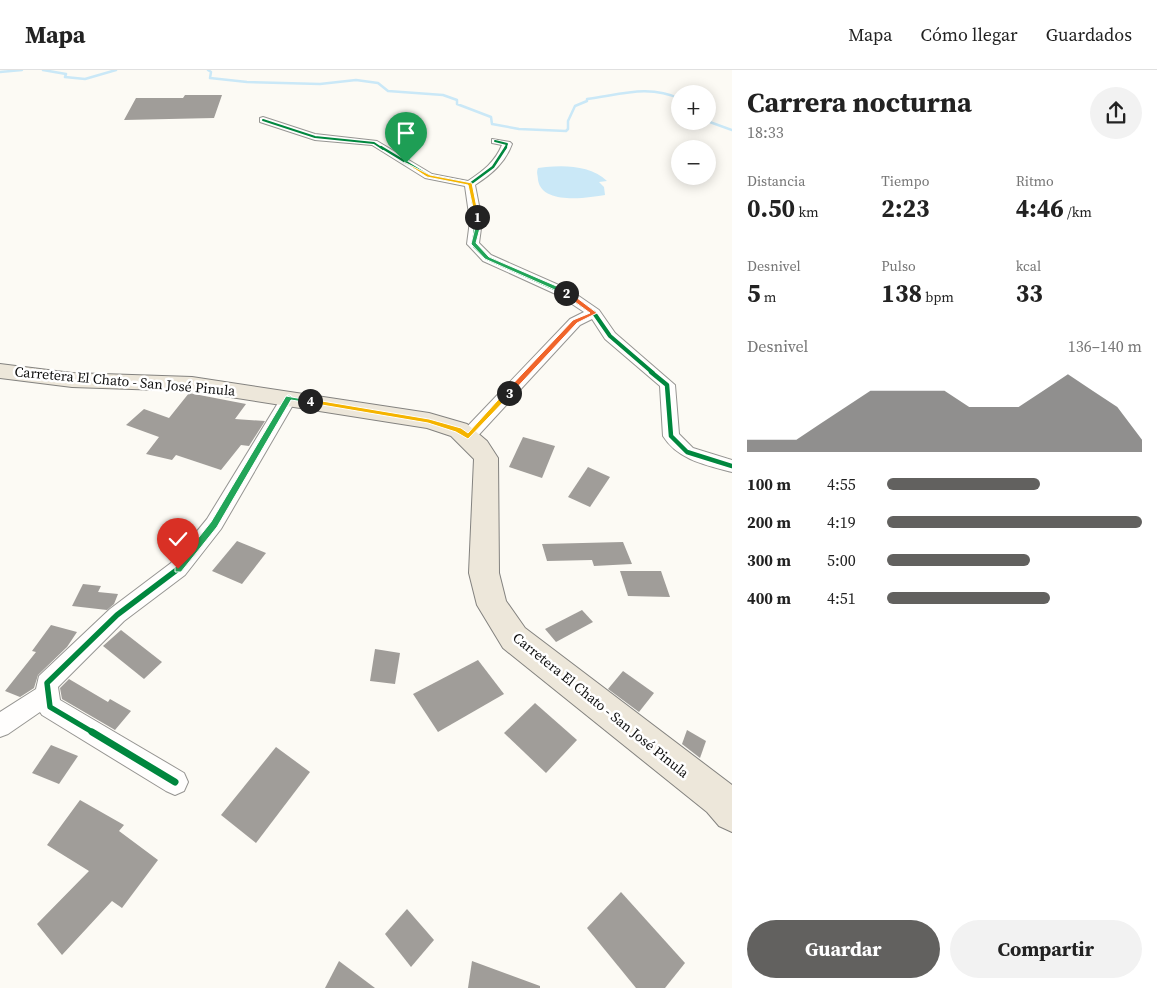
<!DOCTYPE html>
<html lang="es">
<head>
<meta charset="utf-8">
<style>
	body { margin:0; font-family:"Source Serif 4",serif; background:#f2f2f2; color:#222; height:100vh; display:flex; flex-direction:column; font-size:19px; white-space:nowrap }
	* { box-sizing:border-box; margin:0 }
	p { font-size:16px; color:#767676 }
	.icon { flex:none; width:28px; height:28px; fill:none; stroke:currentColor; stroke-width:2; stroke-linecap:round; stroke-linejoin:round }
	.map { position:relative; flex:1; overflow:hidden }
	.details { display:flex; flex-direction:column; background:#fff; width:425px }
	.details>* { flex:none }
	.buttons { position:absolute; left:671px; top:15px; display:grid; gap:10px }
	.buttons a { display:grid; place-items:center; width:45px; height:45px; border-radius:50%; background:#fff; box-shadow:0 2px 12px #0003; font-size:25px }
	.pin { position:absolute; display:grid; place-items:center; width:42px; height:42px; color:#fff; margin:-51px -21px; border-radius:50% 50% 50% 0; rotate:-45deg; box-shadow:0 0 5px #0007 }
	.pin .icon { rotate:45deg }
	.km { position:absolute; width:25px; height:25px; margin:-12px; border-radius:50%; background:#222; color:#fff; font-size:14px; line-height:25px; text-align:center }
	.round { display:grid; place-items:center; flex:none; width:52px; height:52px; border-radius:26px; background:#f2f2f2 }
	.head { display:flex; align-items:center; justify-content:space-between; height:85px; padding:0 15px }
	h1 { font-size:28px; font-weight:700; line-height:38px }
	.metrics { display:grid; grid-template-columns:repeat(3,1fr); gap:8px; height:85px; padding:5px 15px }
	.metrics div { display:grid; align-content:center }
	.metrics b { font-size:25px; font-weight:700 }
	.metrics small { font-size:14px; font-weight:400 }
	.metrics p { font-size:14px }
	.chart { height:140px; padding:10px 15px }
	.chart p { display:flex; justify-content:space-between }
	.chart svg { width:100%; height:90px; margin-top:5px; fill:#62615f; opacity:.7 }
	.button { display:flex; gap:10px; margin-top:auto; padding:10px 15px }
	.button a { flex:1; height:58px; border-radius:30px; background:#62615f; color:#fff; font-size:20px; font-weight:700; line-height:58px; text-align:center }
	.button a+a { background:#f2f2f2; color:#222 }
	ul { padding:0 15px; list-style:none; font-size:16px }
	li { display:grid; grid-template-columns:80px 60px 1fr; align-items:center; height:38px }
	li i { height:12px; border-radius:6px; background:#62615f }
	header { display:flex; align-items:center; gap:30px; box-sizing:border-box; height:70px; padding:0 25px; background:#fff; border-bottom:1px solid #e0e0e0 }
	header strong { font-size:24px }
	nav { display:flex; gap:28px; margin-inline-start:auto; font-size:18px }
	main { display:flex; flex:1; min-height:0 }
	.map>svg:first-child { display:block }
	.water { fill:#cae8f7 }
	.lines { fill:none; stroke-linecap:round; stroke-linejoin:round }
	.stream { stroke:#cae8f7; stroke-width:2.5 }
	.building { fill:#a09d99 }
	.minor-casing { stroke:#969592; stroke-width:2 }
	.primary-casing { stroke:#83827f; stroke-width:2 }
	.minor { fill:#fffefd; fill-rule:evenodd }
	.primary { fill:#ede7da; fill-rule:evenodd }
	.cycleway-far5-casing { stroke:#fff; stroke-width:3 }
	.cycleway-far4-casing { stroke:#fff; stroke-width:4.5 }
	.cycleway-far3-casing { stroke:#fff; stroke-width:6 }
	.cycleway-far2-casing { stroke:#fff; stroke-width:7 }
	.cycleway-far1-casing { stroke:#fff; stroke-width:9 }
	.cycleway-casing { stroke:#fff; stroke-width:10 }
	.cycleway-far5 { stroke:#00873e; stroke-width:2 }
	.cycleway-far4 { stroke:#00873e; stroke-width:2.5 }
	.cycleway-far3 { stroke:#00873e; stroke-width:4 }
	.cycleway-far2 { stroke:#00873e; stroke-width:4.5 }
	.cycleway-far1 { stroke:#00873e; stroke-width:5.5 }
	.cycleway { stroke:#00873e; stroke-width:7 }
	.split-1 { fill:#f5b400; stroke:#fff }
	.split-2 { fill:#22a559; stroke:#fff }
	.split-3 { fill:#f0652b; stroke:#fff }
	.split-4 { fill:#f5b400; stroke:#fff }
	.split-5 { fill:#22a559; stroke:#fff }
	.labels { text-anchor:middle; dominant-baseline:central; stroke-width:5; stroke-linejoin:round; paint-order:stroke }
	.street-label { font-size:14px; fill:#0f0f0f; stroke:#fff }
</style>
</head>
<body>
<header>
<strong>Mapa</strong>
<nav><a>Mapa</a><a>Cómo llegar</a><a>Guardados</a></nav>
</header>
<main>
<div class="map">
<svg width="732" height="918" viewBox="0 0 732 918">
	<rect width="100%" height="100%" fill="#fcfaf4"/>
	<path class="water" d="M 546,97 C 567,95 591,96 607,111 L 599,112 L 604,117 L 605,125 C 587,128 542,135 538,110 C 538,105 536,103 538,98 Z"/>
	<g class="lines">
		<g class="stream">
			<path d="M 43,0 L 66,4 L 65,7 L 85,9 L 116,0"/>
			<path d="M 208,0 L 211,2 L 210,8 L 247,12 L 320,14 L 356,10 L 378,13 L 388,21 L 443,25 L 457,30 L 457,34 L 491,47 L 492,54 L 519,59 L 566,61 L 568,59 L 568,51 L 575,36 L 587,31 L 587,29 C 619,25 649,14 680,29"/>
			<path d="M 0,2 L 22,0"/>
			<path d="M 707,51 L 732,60"/>
		</g>
	</g>
	<g class="building">
		<path d="M 185,25 L 222,25 L 214,48 L 124,50 L 136,28 L 183,28 Z"/>
		<path d="M 189,323 L 246,334 L 235,349 L 265,351 L 249,376 L 241,375 L 221,400 L 176,385 L 172,390 L 146,384 L 159,367 L 126,355 L 144,339 L 169,348 Z"/>
		<path d="M 523,367 L 555,376 L 542,408 L 509,397 Z"/>
		<path d="M 588,397 L 610,407 L 590,437 L 568,427 Z"/>
		<path d="M 237,471 L 266,483 L 242,514 L 212,501 Z"/>
		<path d="M 623,472 L 632,494 L 594,496 L 592,490 L 547,491 L 542,474 Z"/>
		<path d="M 620,501 L 661,501 L 670,527 L 628,526 Z"/>
		<path d="M 83,514 L 101,516 L 98,522 L 118,524 L 114,534 L 107,540 L 72,536 Z"/>
		<path d="M 582,540 L 593,552 L 556,572 L 545,559 Z"/>
		<path d="M 51,555 L 77,562 L 67,577 L 38,605 L 34,618 L 20,627 L 5,621 L 36,582 L 32,581 Z"/>
		<path d="M 121,560 L 162,592 L 144,609 L 103,576 Z"/>
		<path d="M 375,579 L 400,583 L 395,614 L 370,611 Z"/>
		<path d="M 478,590 L 504,624 L 438,662 L 413,624 Z"/>
		<path d="M 623,601 L 654,623 L 639,642 L 608,619 Z"/>
		<path d="M 69,609 L 108,632 L 110,629 L 131,641 L 115,660 L 62,629 L 60,618 Z"/>
		<path d="M 535,633 L 577,670 L 546,703 L 504,663 Z"/>
		<path d="M 687,660 L 706,671 L 700,688 L 682,674 Z"/>
		<path d="M 51,675 L 78,686 L 59,714 L 32,703 Z"/>
		<path d="M 276,677 L 310,702 L 256,773 L 221,745 Z"/>
		<path d="M 80,730 L 124,755 L 119,761 L 158,790 L 122,838 L 112,831 L 62,885 L 37,854 L 89,801 L 47,775 Z"/>
		<path d="M 621,822 L 685,893 L 665,918 L 636,918 L 587,858 Z"/>
		<path d="M 407,839 L 434,870 L 411,897 L 385,864 Z"/>
		<path d="M 339,891 L 375,918 L 325,918 Z"/>
		<path d="M 472,891 L 540,916 L 540,918 L 468,918 Z"/>
	</g>
	<g class="lines">
		<defs>
			<g id="minor">
				<path d="M 263,47 L 315,64 L 377,71 L 432,104 L 468,111 C 483,101 495,92 502,75 L 492,73 L 492,69 L 510,72 L 512,74 C 505,93 492,104 475,115 L 482,151 L 479,173 L 491,185 L 570,220 L 599,240 L 615,263 L 675,315 L 679,364 L 693,378 L 732,390 L 732,402 C 706,395 678,390 663,366 L 660,316 L 605,269 L 592,249 L 580,255 L 474,370 L 468,372 L 462,370 L 460,366 L 462,362 L 570,249 L 584,242 L 560,226 L 483,191 L 469,176 L 467,174 L 470,151 L 465,116 L 425,108 L 372,75 L 315,70 L 260,52 L 260,48 Z"/>
				<path d="M 289,323 L 294,325 L 297,328 L 221,459 L 185,505 L 124,551 L 58,617 L 60,630 L 184,703 L 188,712 L 184,721 L 175,725 L 166,721 L 42,645 L 40,642 L 8,664 L 0,667 L 0,642 L 36,619 L 39,606 L 110,539 L 171,493 L 207,449 L 281,328 L 284,325 Z"/>
			</g>
			<path id="primary" d="M 0,294 L 72,303 L 192,307 L 429,343 L 467,354 L 487,371 L 498,388 L 499,503 L 506,531 L 525,558 L 732,715 L 732,762 L 719,756 L 707,742 L 503,578 L 477,535 L 469,503 L 474,389 L 451,366 L 427,358 L 192,321 L 72,317 L 0,308 Z"/>
		</defs>
		<use href="#minor" class="minor-casing"/>
		<use href="#primary" class="primary-casing"/>
		<use href="#minor" class="minor"/>
		<use href="#primary" class="primary"/>
		<defs>
			<g id="cycleway-far5">
				<path d="M 263,50 L 315,67 L 374,73 L 383,79"/>
				<path d="M 495,71 L 507,74 L 505,79"/>
			</g>
			<g id="cycleway-far4">
				<path d="M 381,77 L 429,106 L 470,114"/>
				<path d="M 476,177 L 473,174 L 476,151 L 470,114 L 493,97 L 506,77"/>
			</g>
			<path id="cycleway-far3" d="M 475,176 L 487,188 L 565,223 L 594,243 L 610,266 L 653,303"/>
			<g id="cycleway-far2">
				<path d="M 651,302 L 667,315 L 671,366 L 687,382 L 732,396"/>
				<path d="M 208,462 L 289,328"/>
			</g>
			<path id="cycleway-far1" d="M 94,663 L 50,637 L 47,613 L 117,545 L 178,499 L 209,460"/>
			<path id="cycleway" d="M 92,662 L 175,712"/>
		</defs>
		<use href="#cycleway-far5" class="cycleway-far5-casing"/>
		<use href="#cycleway-far4" class="cycleway-far4-casing"/>
		<use href="#cycleway-far3" class="cycleway-far3-casing"/>
		<use href="#cycleway-far2" class="cycleway-far2-casing"/>
		<use href="#cycleway-far1" class="cycleway-far1-casing"/>
		<use href="#cycleway" class="cycleway-casing"/>
		<use href="#cycleway-far5" class="cycleway-far5"/>
		<use href="#cycleway-far4" class="cycleway-far4"/>
		<use href="#cycleway-far3" class="cycleway-far3"/>
		<use href="#cycleway-far2" class="cycleway-far2"/>
		<use href="#cycleway-far1" class="cycleway-far1"/>
		<use href="#cycleway" class="cycleway"/>
	</g>
	<path class="split-1" d="M 404,92 L 430,105 L 472,113 L 479,148 L 475,147 L 468,115 L 427,107 Z"/>
	<path class="split-2" d="M 477,145 L 480,147 L 480,158 L 476,173 L 489,187 L 568,221 L 568,224 L 564,224 L 485,189 L 471,174 L 475,158 L 475,147 Z"/>
	<path class="split-3" d="M 564,221 L 568,221 L 597,243 L 577,253 L 511,324 L 506,324 L 506,321 L 573,250 L 590,243 L 564,224 Z"/>
	<path class="split-4" d="M 506,321 L 512,323 L 468,369 L 456,362 L 428,353 L 310,333 L 307,331 L 310,329 L 429,349 L 461,358 L 468,363 Z"/>
	<path class="split-5" d="M 286,326 L 314,331 L 310,333 L 291,330 L 217,457 L 181,502 L 175,502 L 175,497 L 211,452 Z"/>
	<g class="labels">
		<g class="street-label">
			<text transform="translate(125 311) rotate(5)">Carretera El Chato - San José Pinula</text>
			<text transform="translate(601 635) rotate(39)">Carretera El Chato - San José Pinula</text>
		</g>
	</g>
</svg>
<div class="buttons">
<a>+</a>
<a>−</a>
</div>
<div class="pin" style="left:406px;top:93px;background:#1e9e55"><svg class="icon" aria-label="arrive" viewBox="0 0 24 24"><path d="M6 21V4h12l-3 4 3 4H6"/></svg></div>
<div class="pin" style="left:178px;top:499px;background:#d93025"><svg class="icon" aria-label="check" viewBox="0 0 24 24"><path d="M5 12l5 5 9-10"/></svg></div>
<b class="km" style="left:477px;top:147px">1</b>
<b class="km" style="left:566px;top:223px">2</b>
<b class="km" style="left:509px;top:323px">3</b>
<b class="km" style="left:310px;top:331px">4</b>
</div>
<section class="details">
<div class="head"><div><h1>Carrera nocturna</h1><p>18:33</p></div><a class="round"><svg class="icon" aria-label="share" viewBox="0 0 24 24"><path d="M12 15V3M7 8l5-5 5 5M5 13v7h14v-7"/></svg></a></div>
<div class="metrics">
<div><p>Distancia</p><b>0.50<small> km</small></b></div>
<div><p>Tiempo</p><b>2:23</b></div>
<div><p>Ritmo</p><b>4:46<small> /km</small></b></div>
</div>
<div class="metrics">
<div><p>Desnivel</p><b>5<small> m</small></b></div>
<div><p>Pulso</p><b>138<small> bpm</small></b></div>
<div><p>kcal</p><b>33</b></div>
</div>
<div class="chart"><p><span>Desnivel</span>136–140 m</p>
<svg viewBox="0 0 160 44" preserveAspectRatio="none"><path d="M0 44V38L10 38L20 38L30 30L40 22L50 14L60 14L70 14L80 14L90 22L100 22L110 22L120 14L130 6L140 14L150 22L160 38V44z"/></svg>
</div>
<ul>
<li><b>100 m</b>4:55<i style="width:60%"></i></li>
<li><b>200 m</b>4:19<i style="width:100%"></i></li>
<li><b>300 m</b>5:00<i style="width:56%"></i></li>
<li><b>400 m</b>4:51<i style="width:64%"></i></li>
</ul>
<div class="button"><a>Guardar</a><a>Compartir</a></div>
</section>
</main>
</body>
</html>
